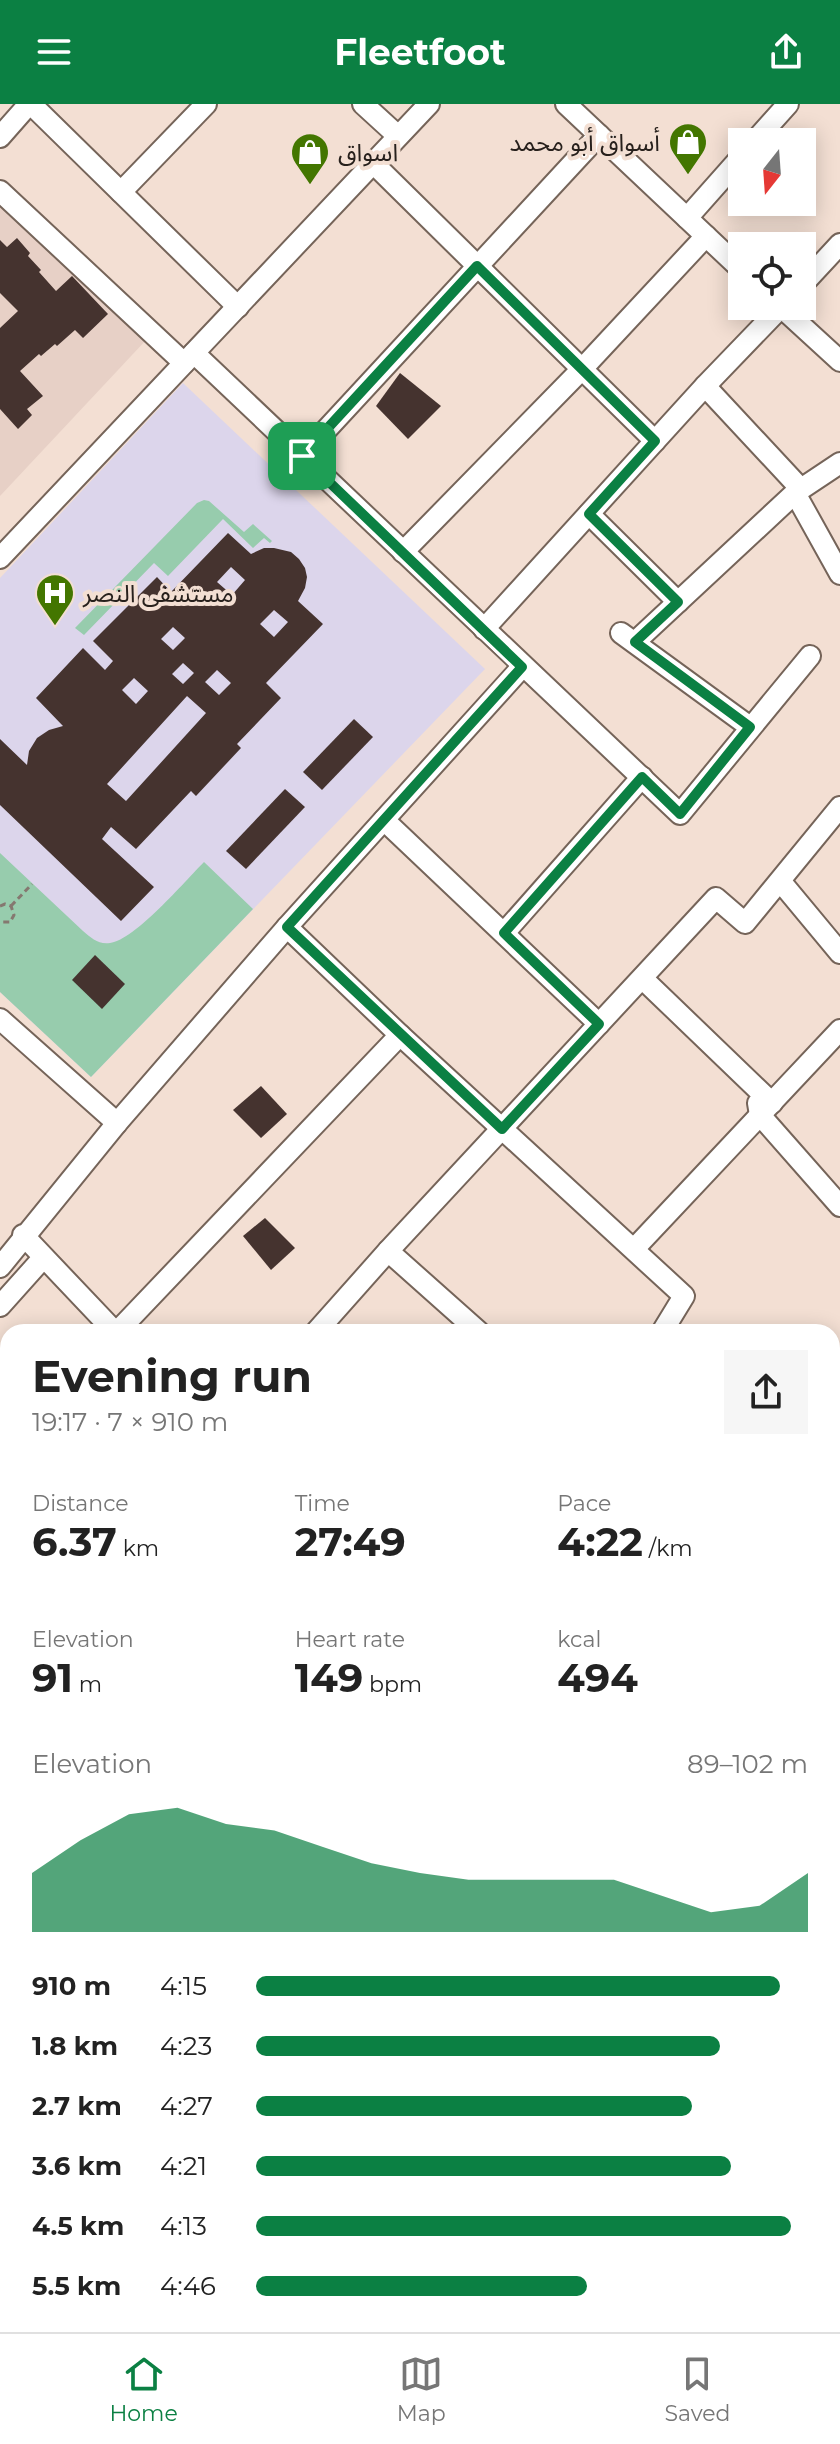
<!DOCTYPE html>
<html lang="en">
<head>
<meta charset="utf-8">
<style>
	body { margin:0; font-family:Montserrat,"Noto Sans Arabic",sans-serif; background:#f6f6f6; color:#222; height:100vh; display:flex; flex-direction:column; font-size:30px; white-space:nowrap }
	* { box-sizing:border-box; margin:0 }
	p { font-size:26px; color:#767676 }
	.icon { flex:none; width:44px; height:44px; fill:none; stroke:currentColor; stroke-width:2; stroke-linecap:round; stroke-linejoin:round }
	.map { position:relative; flex:1; overflow:hidden }
	.panel { position:absolute; left:0px; top:1220px; width:840px; height:1008px; display:flex; flex-direction:column; background:#fff; border-radius:24px 24px 0 0; box-shadow:0 4px 20px #0003 }
	.panel>* { flex:none }
	.needle { width:52px; rotate:197deg }
	.fabs { position:absolute; left:728px; top:24px; display:grid; gap:16px }
	.fabs a { display:grid; place-items:center; width:88px; height:88px; border-radius:0px; background:#fff; box-shadow:0 4px 20px #0003; font-size:40px }
	.pin { position:absolute; display:grid; place-items:center; width:68px; height:68px; color:#fff; margin:-34px; border-radius:16px; box-shadow:0 4px 12px #0006 }
	.round { display:grid; place-items:center; flex:none; width:84px; height:84px; border-radius:0px; background:#f6f6f6 }
	.head { display:flex; align-items:center; justify-content:space-between; height:136px; padding:0 32px }
	h1 { font-size:44px; font-weight:700; line-height:60px }
	.stats { display:grid; grid-template-columns:repeat(3,1fr); gap:12px; height:136px; padding:8px 32px }
	.stats div { display:grid; align-content:center }
	.stats b { font-size:40px; font-weight:700 }
	.stats small { font-size:22px; font-weight:400 }
	.stats p { font-size:22px }
	.chart { height:224px; padding:16px 32px }
	.chart p { display:flex; justify-content:space-between }
	.chart svg { width:100%; height:144px; margin-top:8px; fill:#0b8043; opacity:.7 }
	ul { padding:0 32px; list-style:none; font-size:26px }
	li { display:grid; grid-template-columns:128px 96px 1fr; align-items:center; height:60px }
	li i { height:20px; border-radius:10px; background:#0b8043 }
	header { display:flex; justify-content:space-between; align-items:center; height:104px; padding:0 32px; background:#0b8043; color:#fff; font-size:36px; font-weight:700 }
	.dock { display:flex; justify-content:space-around; align-items:center; height:112px; border-top:2px solid #e0e0e0; background:#fff; font-size:22px; color:#767676 }
	.dock a { display:grid; justify-items:center; gap:4px }
	.dock .selected { color:#0b8043 }
	.map>svg:first-child { display:block }
	.education { fill:#e7d0c6 }
	.medical { fill:#dcd5eb }
	.green { fill:#97ccad }
	.building { fill:#45332f; fill-rule:evenodd }
	.lines { fill:none; stroke-linecap:round; stroke-linejoin:round }
	.minor-casing { stroke:#756459; stroke-width:24 }
	.tertiary-casing { stroke:#756459; stroke-width:28 }
	.path { stroke:#857870; stroke-width:3; stroke-dasharray:6 4; stroke-linecap:butt }
	.minor { stroke:#fff; stroke-width:20 }
	.tertiary { stroke:#fff; stroke-width:24 }
	.route-casing { stroke:#fff; stroke-width:16 }
	.route { stroke:#0b8043; stroke-width:10 }
	.labels { text-anchor:middle; dominant-baseline:central; stroke-width:8; stroke-linejoin:round; paint-order:stroke }
	.poi-label { font-size:24px; fill:#27201c; stroke:#f3dfd3; text-anchor:start }
</style>
</head>
<body>
<header><svg class="icon" aria-label="menu" viewBox="0 0 24 24"><path d="M4 6h16M4 12h16M4 18h16"/></svg>Fleetfoot<svg class="icon" aria-label="share" viewBox="0 0 24 24"><path d="M12 15V3M7 8l5-5 5 5M5 13v7h14v-7"/></svg></header>
<div class="map">
<svg width="840" height="2228" viewBox="0 0 840 2228">
	<rect width="100%" height="100%" fill="#f3dfd3"/>
	<path class="education" d="M 0,102 L 147,235 L 0,392 Z"/>
	<path class="medical" d="M 183,279 L 485,565 L 91,973 L 0,888 L 0,474 Z"/>
	<g class="green">
		<path d="M 204,396 L 209,397 L 244,428 L 253,420 L 272,437 L 270,439 L 264,434 L 253,444 L 223,415 L 168,472 L 154,459 L 84,531 L 75,524 L 197,399 Z"/>
		<path d="M 0,749 L 83,827 C 91,834 99,841 110,839 C 135,836 185,777 204,758 L 253,805 L 91,973 L 0,888 Z"/>
	</g>
	<g class="building">
		<path d="M 17,134 L 30,149 L 28,152 L 41,166 L 39,168 L 56,187 L 72,172 L 108,210 L 83,234 L 75,226 L 57,242 L 55,240 L 41,252 L 39,250 L 20,267 L 43,292 L 27,305 L 32,311 L 18,325 L 0,305 L 0,224 L 18,207 L 0,189 L 0,136 L 7,143 Z"/>
		<path d="M 400,269 L 441,302 L 408,335 L 376,302 Z"/>
		<path d="M 228,429 L 251,450 L 264,444 L 274,444 L 291,448 L 299,455 L 305,464 L 307,473 L 305,484 L 298,497 L 323,520 L 266,579 L 281,594 L 237,640 L 241,644 L 196,692 L 191,687 L 136,745 L 111,723 L 102,735 L 154,783 L 121,817 L 0,701 L 0,635 L 27,661 L 29,647 L 37,634 L 49,626 L 63,622 L 36,594 L 83,544 L 105,566 L 113,557 L 93,537 L 157,473 L 171,488 ZM 231,463 L 245,476 L 232,491 L 217,478 ZM 274,506 L 288,518 L 274,533 L 260,520 ZM 173,523 L 185,534 L 173,546 L 161,535 ZM 183,559 L 194,569 L 183,580 L 172,570 ZM 217,566 L 231,579 L 219,591 L 205,578 ZM 134,574 L 148,587 L 136,600 L 122,586 ZM 187,592 L 206,609 L 126,697 L 107,680 Z"/>
		<path d="M 354,615 L 373,633 L 322,686 L 303,668 Z"/>
		<path d="M 285,685 L 305,703 L 246,765 L 226,747 Z"/>
		<path d="M 95,851 L 125,880 L 102,905 L 72,876 Z"/>
		<path d="M 261,982 L 287,1010 L 261,1034 L 233,1006 Z"/>
		<path d="M 265,1114 L 295,1144 L 271,1166 L 243,1132 Z"/>
		<path d="M 0,1791 L 8,1794 L 8,1807 L 0,1825 Z"/>
		<path d="M 484,2220 L 544,2220 L 540,2228 L 481,2228 Z"/>
	</g>
	<g class="lines">
		<defs>
			<g id="minor">
				<path d="M 31,0 L 238,203"/>
				<path d="M 363,0 L 398,32"/>
				<path d="M 566,0 L 742,166"/>
				<path d="M 0,33 L 29,0"/>
				<path d="M 754,38 L 788,0"/>
				<path d="M 373,59 L 655,337"/>
				<path d="M 0,87 L 184,259"/>
				<path d="M 121,88 L 206,0"/>
				<path d="M 687,114 L 742,52"/>
				<path d="M 802,181 L 840,140"/>
				<path d="M 780,202 L 840,257"/>
				<path d="M 194,249 L 680,710 L 810,552"/>
				<path d="M 705,282 L 800,384"/>
				<path d="M 302,352 L 599,31"/>
				<path d="M 795,389 L 840,470"/>
				<path d="M 589,410 L 678,498"/>
				<path d="M 403,448 L 582,265 L 706,132"/>
				<path d="M 0,454 L 429,0"/>
				<path d="M 484,525 L 705,282 L 782,202"/>
				<path d="M 621,529 L 750,623"/>
				<path d="M 635,538 L 795,389 L 840,359"/>
				<path d="M 384,716 L 599,920"/>
				<path d="M 781,778 L 840,849"/>
				<path d="M 287,823 L 400,931 L 684,1192 L 662,1228"/>
				<path d="M 504,829 L 642,673"/>
				<path d="M 643,875 L 772,999"/>
				<path d="M 0,915 L 117,1019"/>
				<path d="M 758,999 L 760,1011 L 840,1102"/>
				<path d="M 23,1131 L 115,1228"/>
				<path d="M 634,1145 L 840,926"/>
				<path d="M 388,1147 L 479,1228"/>
				<path d="M 0,1163 L 117,1019 L 287,823 L 522,563"/>
				<path d="M 0,1202 L 43,1154"/>
				<path d="M 117,1228 L 400,931"/>
				<path d="M 316,1228 L 388,1147 L 716,794 L 745,819 L 840,703"/>
				<path d="M 0,1283 L 8,1293"/>
				<path d="M 832,1501 L 840,1504"/>
				<path d="M 0,1514 L 8,1498"/>
				<path d="M 832,1576 L 840,1553"/>
				<path d="M 0,1654 L 8,1658"/>
				<path d="M 0,1855 L 8,1836"/>
				<path d="M 0,1910 L 8,1914"/>
				<path d="M 832,1932 L 840,1920"/>
				<path d="M 832,1987 L 840,1992"/>
				<path d="M 832,2144 L 840,2148"/>
				<path d="M 0,2167 L 8,2172"/>
				<path d="M 0,2212 L 8,2194"/>
				<path d="M 115,2220 L 133,2228"/>
				<path d="M 670,2220 L 686,2228"/>
				<path d="M 643,2228 L 648,2220"/>
			</g>
			<g id="tertiary">
				<path d="M 306,2228 L 309,2220"/>
				<path d="M 334,2228 L 337,2220"/>
			</g>
		</defs>
		<use href="#minor" class="minor-casing"/>
		<use href="#tertiary" class="tertiary-casing"/>
		<g class="path">
			<path d="M 0,802 L 5,800 L 11,802 L 14,811 L 10,818 L 0,818"/>
			<path d="M 11,802 L 32,780"/>
		</g>
		<use href="#minor" class="minor"/>
		<use href="#tertiary" class="tertiary"/>
	</g>
	<g class="lines">
		<defs>
			<path id="route" d="M 477,162 L 655,337 L 589,410 L 678,498 L 635,538 L 750,623 L 680,710 L 642,673 L 504,829 L 599,920 L 502,1025 L 287,823 L 522,563 L 302,352 Z"/>
		</defs>
		<use href="#route" class="route-casing"/>
		<use href="#route" class="route"/>
	</g>
	<defs>
		<symbol id="shop-pin" viewBox="-11 -11 22 30"><path d="M0 17L-7.5 6A9.5 9.5 0 1 1 7.5 6Z" fill="#437600" stroke="#f3dfd3"/><path d="M-5-2.5h2.3a2.7 3.5 0 0 1 5.4 0H5L5.5 6h-11ZM-1.5-2.5h3a1.5 2.3 0 0 0-3 0Z" fill="#fff"/></symbol>
		<symbol id="hospital-pin" viewBox="-11 -11 22 30"><path d="M0 17L-7.5 6A9.5 9.5 0 1 1 7.5 6Z" fill="#437600" stroke="#f3dfd3"/><path d="M-5-5h3v3.5h4V-5h3V5h-3V1.5h-4V5h-3Z" fill="#fff"/></symbol>
	</defs>
	<g fill-rule="evenodd">
		<use href="#shop-pin" x="666" y="16" width="44" height="60"/>
		<use href="#shop-pin" x="288" y="26" width="44" height="60"/>
		<use href="#hospital-pin" x="33" y="467" width="44" height="60"/>
	</g>
	<g class="labels">
		<g class="poi-label">
			<text x="660" y="38" text-anchor="end">أسواق أبو محمد</text>
			<text x="338" y="48">اسواق</text>
			<text x="83" y="489">مستشفى النصر</text>
		</g>
	</g>
</svg>
<div class="fabs">
<a><svg class="needle" viewBox="-14 -14 28 28"><path d="M0-13l5 13h-10z" fill="#e53935"/><path d="M0 13l5-13h-10z" fill="#767676"/></svg></a>
<a><svg class="icon" aria-label="locate" viewBox="0 0 24 24"><circle cx="12" cy="12" r="6"/><path d="M12 2v4M12 18v4M2 12h4M18 12h4"/></svg></a>
</div>
<div class="pin" style="left:302px;top:352px;background:#1e9e55"><svg class="icon" aria-label="arrive" viewBox="0 0 24 24"><path d="M6 21V4h12l-3 4 3 4H6"/></svg></div>
<section class="panel">
<div class="head"><div><h1>Evening run</h1><p>19:17 · 7 × 910 m</p></div><a class="round"><svg class="icon" aria-label="share" viewBox="0 0 24 24"><path d="M12 15V3M7 8l5-5 5 5M5 13v7h14v-7"/></svg></a></div>
<div class="stats">
<div><p>Distance</p><b>6.37<small> km</small></b></div>
<div><p>Time</p><b>27:49</b></div>
<div><p>Pace</p><b>4:22<small> /km</small></b></div>
</div>
<div class="stats">
<div><p>Elevation</p><b>91<small> m</small></b></div>
<div><p>Heart rate</p><b>149<small> bpm</small></b></div>
<div><p>kcal</p><b>494</b></div>
</div>
<div class="chart"><p><span>Elevation</span>89–102 m</p>
<svg viewBox="0 0 160 44" preserveAspectRatio="none"><path d="M0 44V26L10 16L20 8L30 6L40 11L50 13L60 18L70 23L80 26L90 28L100 28L110 28L120 28L130 33L140 38L150 36L160 26V44z"/></svg>
</div>
<ul>
<li><b>910 m</b>4:15<i style="width:95%"></i></li>
<li><b>1.8 km</b>4:23<i style="width:84%"></i></li>
<li><b>2.7 km</b>4:27<i style="width:79%"></i></li>
<li><b>3.6 km</b>4:21<i style="width:86%"></i></li>
<li><b>4.5 km</b>4:13<i style="width:97%"></i></li>
<li><b>5.5 km</b>4:46<i style="width:60%"></i></li>
</ul>
</section>
</div>
<nav class="dock">
<a class="selected"><svg class="icon" aria-label="home" viewBox="0 0 24 24"><path d="M3 11l9-7 9 7M6 9v11h12V9"/></svg>Home</a>
<a><svg class="icon" aria-label="map" viewBox="0 0 24 24"><path d="M3 6l6-2 6 2 6-2v14l-6 2-6-2-6 2zM9 4v14M15 6v14"/></svg>Map</a>
<a><svg class="icon" aria-label="saved" viewBox="0 0 24 24"><path d="M7 4h10v16l-5-4-5 4z"/></svg>Saved</a>
</nav>
</body>
</html>
